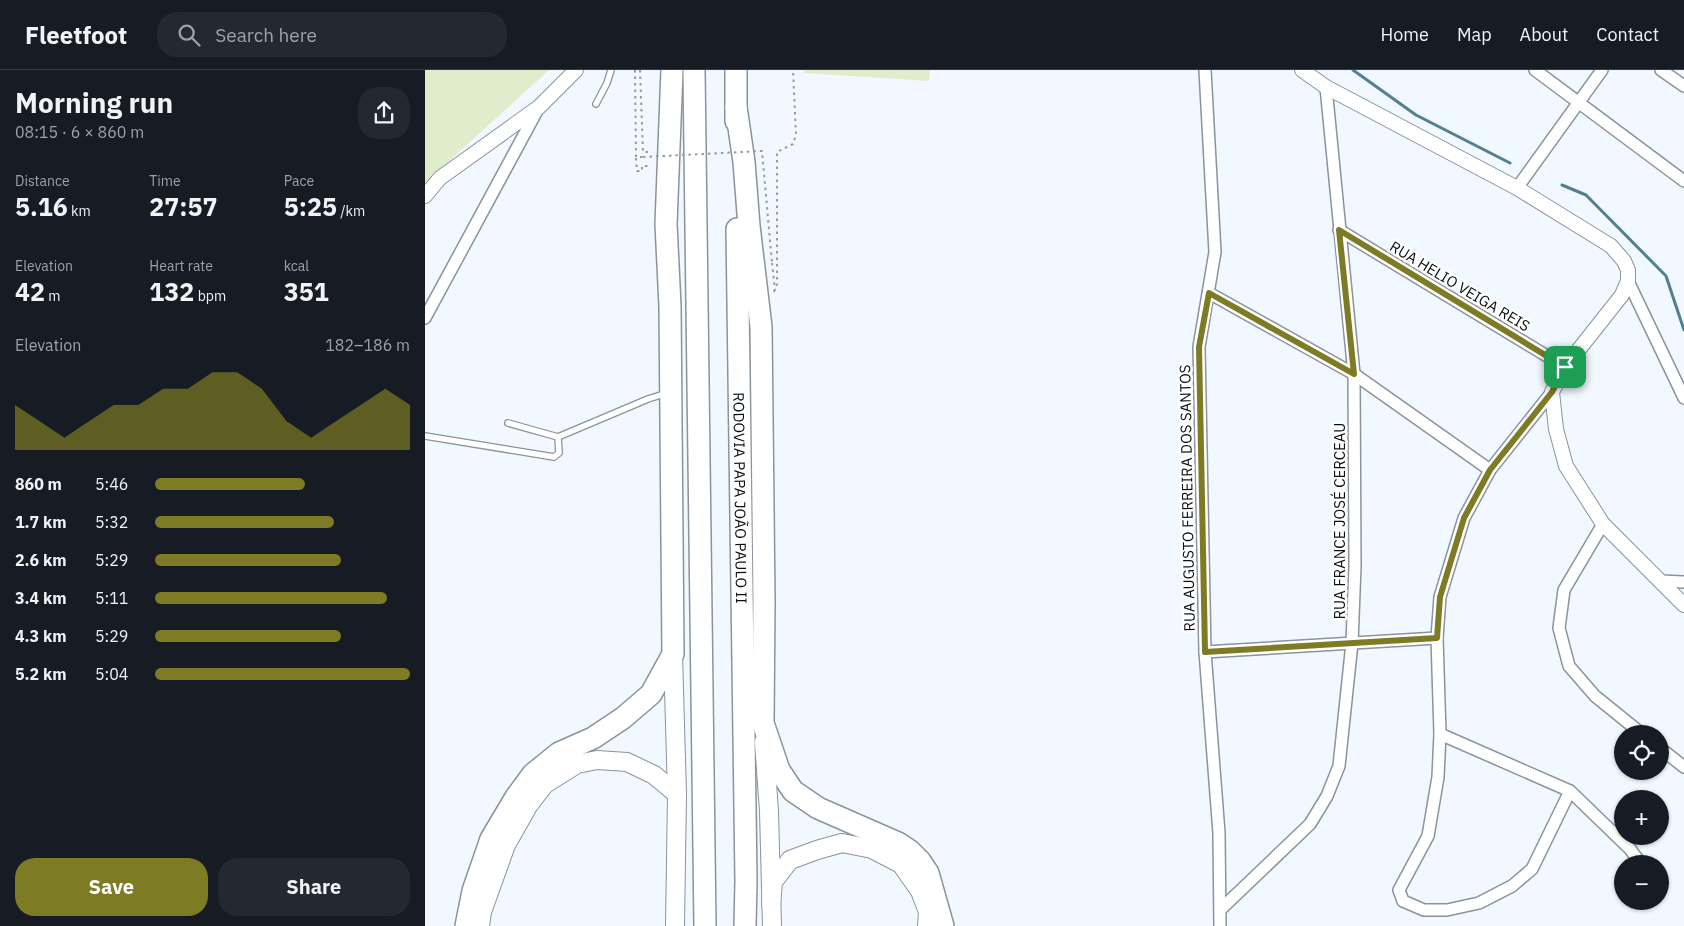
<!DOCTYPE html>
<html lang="en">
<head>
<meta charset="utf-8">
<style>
	body { margin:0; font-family:"IBM Plex Sans",sans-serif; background:#242831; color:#f1f3f6; height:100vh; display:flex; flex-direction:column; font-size:19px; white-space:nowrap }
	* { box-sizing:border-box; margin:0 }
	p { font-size:16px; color:#9ea1a6 }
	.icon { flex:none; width:28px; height:28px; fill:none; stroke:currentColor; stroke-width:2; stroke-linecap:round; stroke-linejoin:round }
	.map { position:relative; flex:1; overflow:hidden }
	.side { display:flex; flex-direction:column; background:#171b24; width:425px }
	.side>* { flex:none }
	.buttons { position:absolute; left:1189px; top:655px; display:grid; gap:10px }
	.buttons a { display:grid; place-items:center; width:55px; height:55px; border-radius:50%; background:#171b24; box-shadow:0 1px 4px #0004; font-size:25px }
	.pin { position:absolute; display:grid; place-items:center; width:42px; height:42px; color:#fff; margin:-21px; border-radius:10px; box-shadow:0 2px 8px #0006 }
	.round { display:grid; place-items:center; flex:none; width:52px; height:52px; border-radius:20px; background:#242831 }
	.headline { display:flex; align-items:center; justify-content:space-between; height:85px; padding:0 15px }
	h1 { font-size:28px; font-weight:700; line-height:38px }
	.metrics { display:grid; grid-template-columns:repeat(3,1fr); gap:8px; height:85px; padding:5px 15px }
	.metrics div { display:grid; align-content:center }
	.metrics b { font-size:25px; font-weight:700 }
	.metrics small { font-size:14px; font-weight:400 }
	.metrics p { font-size:14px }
	.chart { height:140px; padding:10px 15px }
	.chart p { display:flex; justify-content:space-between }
	.chart svg { width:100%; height:90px; margin-top:5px; fill:#7d7b23; opacity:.7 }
	.button { display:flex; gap:10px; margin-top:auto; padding:10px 15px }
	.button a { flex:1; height:58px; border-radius:20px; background:#7d7b23; color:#fff; font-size:20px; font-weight:700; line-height:58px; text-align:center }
	.button a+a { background:#242831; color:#f1f3f6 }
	ul { padding:0 15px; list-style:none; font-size:16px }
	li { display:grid; grid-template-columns:80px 60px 1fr; align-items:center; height:38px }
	li i { height:12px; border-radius:6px; background:#7d7b23 }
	header { display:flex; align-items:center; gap:30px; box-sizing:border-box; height:70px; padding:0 25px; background:#171b24; border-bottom:1px solid #363941 }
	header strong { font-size:24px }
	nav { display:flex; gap:28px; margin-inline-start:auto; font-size:18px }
	.search { width:350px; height:45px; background:#242831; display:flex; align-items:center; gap:12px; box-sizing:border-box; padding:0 18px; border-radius:20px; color:#9ea1a6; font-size:19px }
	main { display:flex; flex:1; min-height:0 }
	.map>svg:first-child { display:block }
	.green { fill:#dfedcd }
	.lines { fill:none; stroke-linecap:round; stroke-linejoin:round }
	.stream { stroke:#51808f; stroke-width:3 }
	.service-casing { stroke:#8b939b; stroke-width:8 }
	.minor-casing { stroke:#8b939b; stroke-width:14 }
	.tertiary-casing { stroke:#8b939b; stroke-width:16 }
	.primary-casing { stroke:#8b939b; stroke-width:20 }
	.motorway-casing { stroke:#8b939b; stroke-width:24 }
	.path { stroke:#969ba1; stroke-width:2; stroke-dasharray:2.5 4; stroke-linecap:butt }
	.service { stroke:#fff; stroke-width:5.5 }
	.minor { stroke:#fff; stroke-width:11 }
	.tertiary { stroke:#fff; stroke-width:14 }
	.primary { stroke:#fff; stroke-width:18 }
	.motorway { stroke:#fff; stroke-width:21 }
	.path-bridge { stroke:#969ba1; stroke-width:2; stroke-dasharray:2.5 4; stroke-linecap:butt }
	.route-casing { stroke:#fff; stroke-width:10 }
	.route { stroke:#7d7b23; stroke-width:6 }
	.labels { text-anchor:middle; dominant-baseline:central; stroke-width:5; stroke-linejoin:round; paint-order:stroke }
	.street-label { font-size:15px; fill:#0c0f12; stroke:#fff }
</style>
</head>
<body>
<header>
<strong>Fleetfoot</strong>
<div class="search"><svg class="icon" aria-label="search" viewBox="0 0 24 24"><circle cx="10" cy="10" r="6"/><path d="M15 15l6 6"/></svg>Search here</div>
<nav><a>Home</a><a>Map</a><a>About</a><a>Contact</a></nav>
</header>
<main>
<section class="side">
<div class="headline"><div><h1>Morning run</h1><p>08:15 · 6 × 860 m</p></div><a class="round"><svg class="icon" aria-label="share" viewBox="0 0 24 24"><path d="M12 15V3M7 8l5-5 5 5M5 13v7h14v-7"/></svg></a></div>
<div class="metrics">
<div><p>Distance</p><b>5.16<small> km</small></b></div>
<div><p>Time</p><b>27:57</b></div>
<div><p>Pace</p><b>5:25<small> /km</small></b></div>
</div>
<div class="metrics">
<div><p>Elevation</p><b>42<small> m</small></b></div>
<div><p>Heart rate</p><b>132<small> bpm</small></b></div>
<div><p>kcal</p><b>351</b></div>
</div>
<div class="chart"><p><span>Elevation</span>182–186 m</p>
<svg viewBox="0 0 160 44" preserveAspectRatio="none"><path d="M0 44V22L10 30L20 38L30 30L40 22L50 22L60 14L70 14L80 6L90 6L100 14L110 30L120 38L130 30L140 22L150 14L160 22V44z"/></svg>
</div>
<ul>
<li><b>860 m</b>5:46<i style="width:59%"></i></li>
<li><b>1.7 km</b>5:32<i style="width:70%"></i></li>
<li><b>2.6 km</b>5:29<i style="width:73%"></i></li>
<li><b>3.4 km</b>5:11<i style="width:91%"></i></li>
<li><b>4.3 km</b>5:29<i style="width:73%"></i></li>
<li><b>5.2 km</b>5:04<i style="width:100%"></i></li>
</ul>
<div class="button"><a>Save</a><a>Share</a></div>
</section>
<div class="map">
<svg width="1259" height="856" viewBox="0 0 1259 856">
	<rect width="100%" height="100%" fill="#f1f8ff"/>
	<g class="green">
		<path d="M 0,0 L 124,0 L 0,113 Z"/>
		<path d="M 379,0 L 505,0 L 504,11 L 379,3 Z"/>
	</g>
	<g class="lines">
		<g class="stream">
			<path d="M 928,0 L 991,45 L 1085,93"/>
			<path d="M 1137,115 L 1161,125 L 1241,206 L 1259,260"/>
		</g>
		<defs>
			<g id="service">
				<path d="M 171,34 L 182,13 L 186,0"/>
				<path d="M 83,353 L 133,367 L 223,329 L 242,323"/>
				<path d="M 0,366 L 129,387 L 134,383 L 133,367"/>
			</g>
			<g id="minor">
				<path d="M 780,0 L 790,182 L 774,277 L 780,582 L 794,763 L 795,856"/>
				<path d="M 1110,0 L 1259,111"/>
				<path d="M 1236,0 L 1259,16"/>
				<path d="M 1092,118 L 1177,0"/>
				<path d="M 914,160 L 1140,297"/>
				<path d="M 1203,211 L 1259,328"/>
				<path d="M 784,223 L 929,304 L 1065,400"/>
				<path d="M 0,248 L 113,39"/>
				<path d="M 1127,322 L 1065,400 L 1039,448 L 1015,527 L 1012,568 L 1015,664 L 1013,707 L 1003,766 L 974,820 L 978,831 L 999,840 L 1022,840 L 1054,833 L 1087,816 L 1107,799 L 1145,721"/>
				<path d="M 1178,454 L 1139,520 L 1134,558 L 1144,596 L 1170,626 L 1217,664"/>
				<path d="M 1235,511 L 1259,512"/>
				<path d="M 780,582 L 1012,568"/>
				<path d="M 1015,664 L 1145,721 L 1205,779 L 1216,794"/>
				<path d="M 1235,678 L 1259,697"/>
				<path d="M 795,840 L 885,754 L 902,726 L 914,696 L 927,573 L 930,496 L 929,304 L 901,17"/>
			</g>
			<g id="tertiary">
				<path d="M 877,0 L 901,17 L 1092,118 L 1186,176 L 1199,191 L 1203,200 L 1203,211 L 1197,225 L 1140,297 L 1127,322 L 1131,359 L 1141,396 L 1178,454 L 1259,535"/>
				<path d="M 0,126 L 15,108 L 114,37 L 151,0"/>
			</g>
			<g id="primary">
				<path d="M 248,584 L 252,724 L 250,856"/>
				<path d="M 339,672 L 344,741 L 347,856"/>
				<path d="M 346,835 L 348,812 L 365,790 L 392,780 L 417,773 L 447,779 L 476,794 L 495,821 L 503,842 L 502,856"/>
				<path d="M 55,856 L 57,842 L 81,775 L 103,736 L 120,714 L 152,694 L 172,690 L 202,692 L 229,705 L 252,724"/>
			</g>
			<g id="motorway">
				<path d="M 269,0 L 280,856"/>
				<path d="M 311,0 L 311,51"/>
				<path d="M 311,37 L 319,92 L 324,156 L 336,257 L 339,531 L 338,653 L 354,700 L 368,721 L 393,738 L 473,773 L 485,781 L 495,791 L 503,803 L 518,856"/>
				<path id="s1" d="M 312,159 L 321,811 L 320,856"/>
				<path d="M 41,856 L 48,821 L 66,769 L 91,727 L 108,704 L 134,683 L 168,668 L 198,648 L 226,624 L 248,584 L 245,236 L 241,154 L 247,0"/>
			</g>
		</defs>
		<use href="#service" class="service-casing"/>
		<use href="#minor" class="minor-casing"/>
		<use href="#tertiary" class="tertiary-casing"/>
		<use href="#primary" class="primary-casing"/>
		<use href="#motorway" class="motorway-casing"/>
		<g class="path">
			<path d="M 210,0 L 211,87 L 218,87"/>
			<path d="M 215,0 L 218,82 L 223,82"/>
			<path d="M 211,88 L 212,101 L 217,101 L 217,96 L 223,96"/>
			<path d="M 347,193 L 350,220"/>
			<path d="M 349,222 L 352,214 L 352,82 L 368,74 L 371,65 L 368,0"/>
		</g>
		<use href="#service" class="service"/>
		<use href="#minor" class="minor"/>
		<use href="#tertiary" class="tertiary"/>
		<use href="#primary" class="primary"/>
		<use href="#motorway" class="motorway"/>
		<path class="path-bridge" d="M 218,87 L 337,81 L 347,193"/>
	</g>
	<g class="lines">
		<defs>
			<path id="route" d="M 914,160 L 1140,297 L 1127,322 L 1065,400 L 1039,448 L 1015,527 L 1012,568 L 780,582 L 774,277 L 784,223 L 929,304 Z"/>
		</defs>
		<use href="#route" class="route-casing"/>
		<use href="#route" class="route"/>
	</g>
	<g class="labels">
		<g class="street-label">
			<text transform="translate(1035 216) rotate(31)">RUA HELIO VEIGA REIS</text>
			<text stroke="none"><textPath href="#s1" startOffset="269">RODOVIA PAPA JOÃO PAULO II</textPath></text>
			<text transform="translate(762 428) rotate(-91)">RUA AUGUSTO FERREIRA DOS SANTOS</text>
			<text transform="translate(914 451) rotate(-90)">RUA FRANCE JOSÉ CERCEAU</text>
		</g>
	</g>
</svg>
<div class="buttons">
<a><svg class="icon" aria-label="locate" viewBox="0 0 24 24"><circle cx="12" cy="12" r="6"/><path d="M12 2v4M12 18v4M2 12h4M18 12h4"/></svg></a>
<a>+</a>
<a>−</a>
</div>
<div class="pin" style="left:1140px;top:297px;background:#1e9e55"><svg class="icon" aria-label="arrive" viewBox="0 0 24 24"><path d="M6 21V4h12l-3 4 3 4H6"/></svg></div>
</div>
</main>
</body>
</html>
